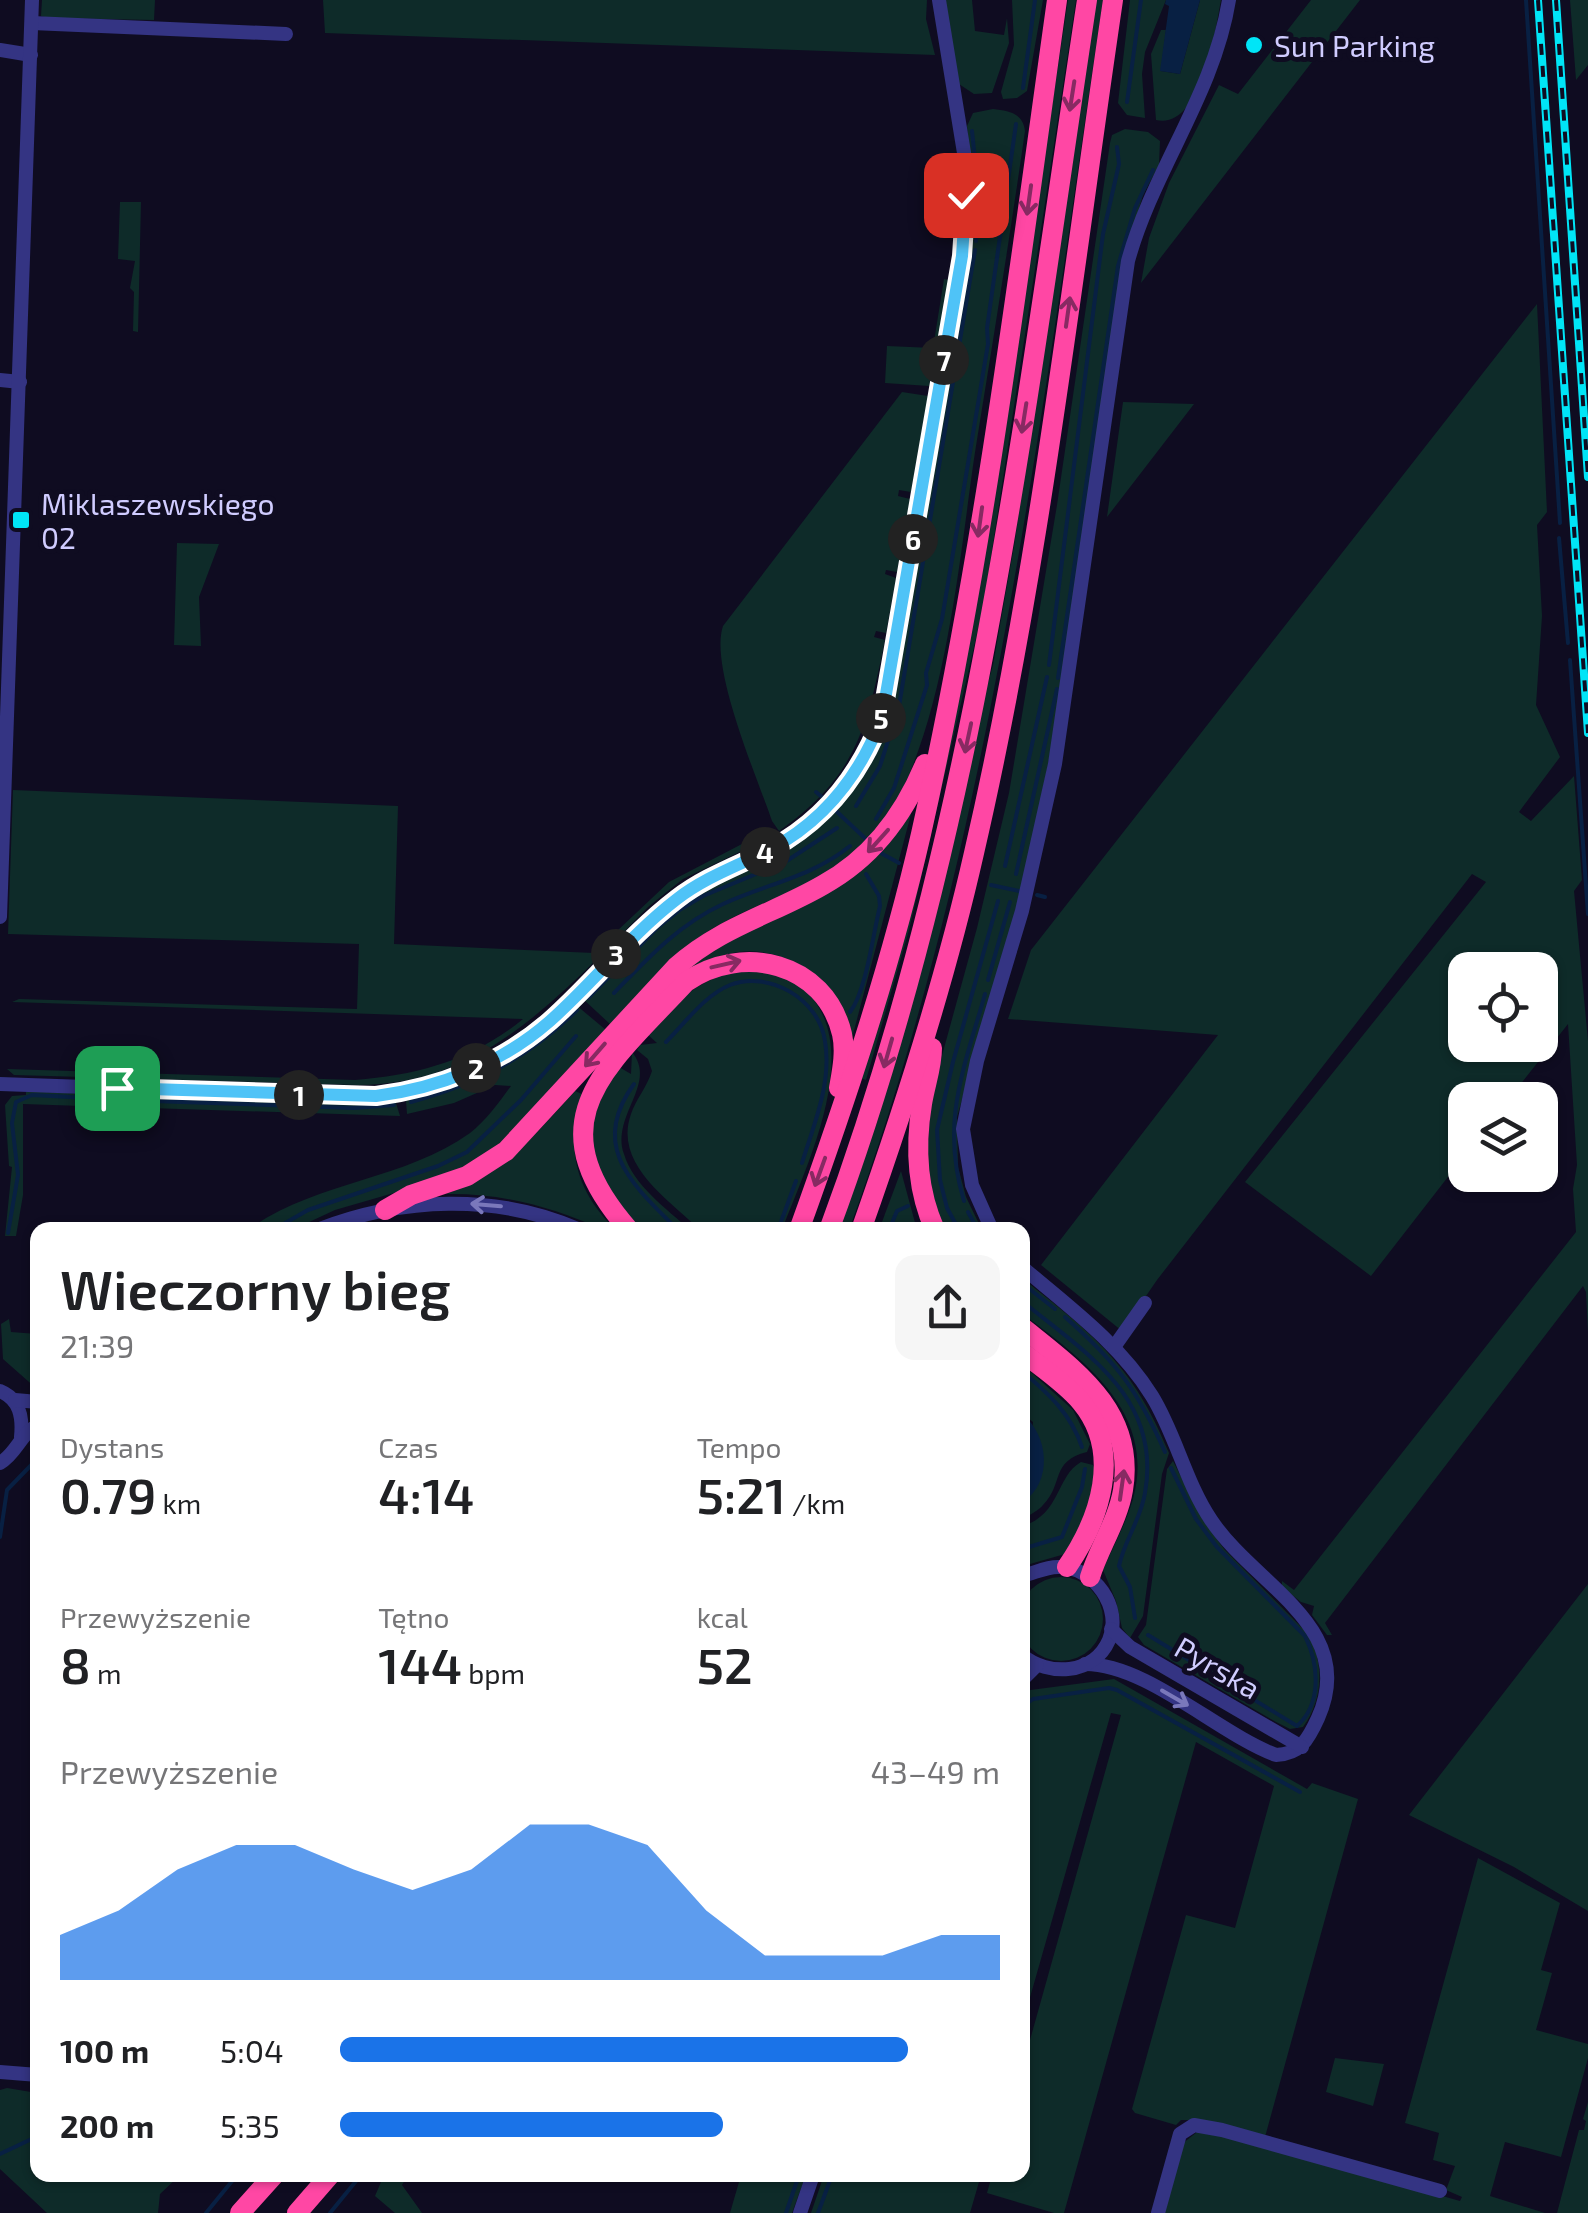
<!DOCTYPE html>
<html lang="pl">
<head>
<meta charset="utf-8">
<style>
	body { margin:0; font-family:"Exo 2",sans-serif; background:#f6f6f6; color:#202124; height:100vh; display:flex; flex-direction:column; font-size:38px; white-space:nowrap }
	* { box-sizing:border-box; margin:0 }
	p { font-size:32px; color:#757577 }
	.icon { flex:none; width:55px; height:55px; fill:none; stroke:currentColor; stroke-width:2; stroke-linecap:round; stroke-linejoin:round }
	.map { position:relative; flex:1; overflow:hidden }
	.sheet { position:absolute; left:30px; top:1222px; width:1000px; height:960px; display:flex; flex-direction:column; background:#fff; border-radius:20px; box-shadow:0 2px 8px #0004 }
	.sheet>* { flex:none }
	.fabs { position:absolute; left:1448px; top:952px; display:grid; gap:20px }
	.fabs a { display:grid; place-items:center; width:110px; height:110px; border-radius:20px; background:#fff; box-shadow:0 2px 8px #0004; font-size:50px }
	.pin { position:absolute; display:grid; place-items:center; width:85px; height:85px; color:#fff; margin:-42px; border-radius:20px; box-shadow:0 5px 15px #0006 }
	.km { position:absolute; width:50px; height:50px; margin:-25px; border-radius:50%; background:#222; color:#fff; font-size:28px; line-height:50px; text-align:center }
	.round { display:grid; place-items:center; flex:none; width:105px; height:105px; border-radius:20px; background:#f6f6f6 }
	.summary { display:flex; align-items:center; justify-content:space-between; height:170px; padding:0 30px }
	h1 { font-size:55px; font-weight:600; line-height:75px }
	.stats { display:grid; grid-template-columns:repeat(3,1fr); gap:15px; height:170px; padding:10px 30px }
	.stats div { display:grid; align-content:center }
	.stats b { font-size:50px; font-weight:600 }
	.stats small { font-size:28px; font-weight:400 }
	.stats p { font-size:28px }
	.chart { height:280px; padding:20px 30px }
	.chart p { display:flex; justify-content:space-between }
	.chart svg { width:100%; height:180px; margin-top:10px; fill:#1a73e8; opacity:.7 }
	ul { padding:0 30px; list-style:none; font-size:32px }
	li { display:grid; grid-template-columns:160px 120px 1fr; align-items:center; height:75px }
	li i { height:25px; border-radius:12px; background:#1a73e8 }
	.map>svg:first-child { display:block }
	.green { fill:#0e2b29; fill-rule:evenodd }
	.water { fill:#082043 }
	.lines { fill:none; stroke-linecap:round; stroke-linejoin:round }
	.stream { stroke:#082043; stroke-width:4 }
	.minor { stroke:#343483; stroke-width:14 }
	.highway { stroke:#ff47a4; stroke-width:20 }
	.rail-casing { stroke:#00e5f7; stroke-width:8 }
	.rail { stroke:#0f0c21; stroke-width:4; stroke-dasharray:11; stroke-linecap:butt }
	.oneway { stroke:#872a62 }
	.oneway2 { stroke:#7a78bb }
	.route-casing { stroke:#fff; stroke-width:20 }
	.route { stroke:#4fc3f7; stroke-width:12 }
	.poi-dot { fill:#00e5f7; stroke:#0f0c21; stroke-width:4 }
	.labels { text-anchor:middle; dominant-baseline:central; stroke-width:10; stroke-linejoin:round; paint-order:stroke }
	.poi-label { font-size:30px; fill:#d0ccff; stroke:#0f0c21; text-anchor:start }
	.street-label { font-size:30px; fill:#d0ccff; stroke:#0f0c21 }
</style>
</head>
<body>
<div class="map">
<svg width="1588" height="2213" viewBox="0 0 1588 2213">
	<rect width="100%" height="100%" fill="#0f0c21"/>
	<g class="green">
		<path d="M 42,0 L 155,0 L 154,20 L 48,18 L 41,16 Z"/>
		<path d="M 323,0 L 927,0 L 926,19 L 935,55 L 325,33 Z"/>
		<path d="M 944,0 L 972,0 L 975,31 L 1004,35 L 1007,18 L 1009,43 L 992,93 L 974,94 L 956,82 Z"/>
		<path d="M 1012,0 L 1043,0 L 1027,91 L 1017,98 L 1003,99 L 1001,92 L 1014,45 Z"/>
		<path d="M 1068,0 L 1076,0 L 984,603 L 909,930 L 866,1080 L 860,1078 L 875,1025 L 1026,280 Z"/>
		<path d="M 1095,0 L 1103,0 C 1040,416 994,832 849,1230 L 837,1230 L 993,665 L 1014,546 Z"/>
		<path d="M 1130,0 L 1166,0 L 1145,52 L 1142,74 L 1145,118 L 1127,115 L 1118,103 Z"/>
		<path d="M 1200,0 L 1221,0 C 1215,32 1201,130 1156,120 L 1151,54 L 1161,30 L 1166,30 L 1161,71 L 1180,74 Z"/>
		<path d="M 1311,0 L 1360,0 L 1141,283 L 1149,238 L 1169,183 L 1219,85 L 1238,94 Z"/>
		<path d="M 1570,0 L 1588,0 L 1588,65 L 1576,80 Z"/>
		<path d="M 993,109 C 1009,111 1023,113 1025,131 C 1010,236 993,341 976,446 C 959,555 944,763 867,842 C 825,885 765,898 715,927 C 675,950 643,992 611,1025 L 582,998 C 617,963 652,920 694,893 C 722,876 755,867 784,851 C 844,819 880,757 894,693 L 969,252 L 972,195 L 967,126 L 973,113 Z"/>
		<path d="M 1125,129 L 1148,132 L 1160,141 L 1159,165 L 1143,195 L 1120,272 L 1053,741 L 1019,902 L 957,1117 L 958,1167 L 966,1197 L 982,1230 L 944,1230 L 935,1207 L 926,1166 L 932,1092 L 977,928 L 1009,793 L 1057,505 L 1110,143 L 1112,135 Z"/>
		<path d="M 120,202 L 141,202 L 138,332 L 133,331 L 134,292 L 130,288 L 135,261 L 118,259 Z"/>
		<path d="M 944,279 L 949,280 L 929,386 L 885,383 L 887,346 L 933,348 Z"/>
		<path d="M 1537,304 L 1547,512 L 1537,525 L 1542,616 L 1536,705 L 1560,757 L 1519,812 L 1531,821 L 1574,776 L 1582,880 L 1574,891 L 1588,1041 L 1588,1333 L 1586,1292 L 1583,1286 L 1325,1623 L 1332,1635 L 1327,1635 L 1312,1615 L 1314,1606 L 1301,1602 L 1282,1587 L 1282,1581 L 1294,1590 L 1576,1232 L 1573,1189 L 1577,1165 L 1568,1024 L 1508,1100 L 1465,1100 L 1465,1155 L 1371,1276 L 1245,1182 L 1486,882 L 1472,874 L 1157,1280 L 1122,1331 L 1041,1265 L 1218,1035 L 1008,1019 L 1031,950 ZM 1465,970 L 1540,970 L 1540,1045 L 1465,1045 Z"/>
		<path d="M 902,392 L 928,396 L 911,492 L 899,490 L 898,496 L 910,499 L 897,572 L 886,570 L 885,574 L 896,578 L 886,633 L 876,631 L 874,637 L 885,640 C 867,728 856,777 779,831 L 772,821 C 757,777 709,667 723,626 Z"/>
		<path d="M 1123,402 L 1194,404 L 1107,517 Z"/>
		<path d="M 177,543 L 219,544 L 199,597 L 201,646 L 174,645 Z"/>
		<path d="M 13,790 L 398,806 L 394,944 L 594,953 L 599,957 C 529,1026 462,1085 358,1085 L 14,1075 L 7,1069 L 355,1080 C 418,1075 473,1060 523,1019 L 12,1002 L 19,999 L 357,1009 L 359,944 L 8,934 Z"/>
		<path d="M 908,813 L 911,814 L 851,1042 C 839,1021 829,993 813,975 C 805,965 791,960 779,956 C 735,942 699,961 667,990 L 688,964 L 759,922 Z"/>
		<path d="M 769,830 L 771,837 L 683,879 L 648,907 L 604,952 L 599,948 L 669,882 Z"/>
		<path d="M 737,969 C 753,971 777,971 790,979 C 875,1030 807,1163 782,1230 L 700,1230 C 669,1200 613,1164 631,1114 C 636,1099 647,1087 652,1071 L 648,1059 L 637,1050 L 640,1045 L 657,1043 L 647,1034 C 677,999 693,985 737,969 Z"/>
		<path d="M 576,1005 L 606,1030 L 519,1129 L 478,1162 L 411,1188 L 335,1210 L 292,1230 L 248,1230 C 315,1181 403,1181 470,1133 C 485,1122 500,1101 511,1086 L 495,1085 L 454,1103 L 407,1114 L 406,1101 L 474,1076 L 522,1049 Z"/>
		<path d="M 632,1052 C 658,1084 611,1115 624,1154 C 633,1185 667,1209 690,1230 L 638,1230 C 610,1196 581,1155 594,1108 C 598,1094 612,1080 619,1067 L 631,1074 Z"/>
		<path d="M 26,1091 L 111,1095 L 111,1107 L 23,1104 L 23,1195 L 16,1236 L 5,1236 L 12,1167 L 9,1166 L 5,1105 L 12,1096 L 26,1095 Z"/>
		<path d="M 575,1091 L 582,1094 C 565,1147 575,1191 616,1230 L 604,1230 C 552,1207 503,1193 446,1194 C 501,1176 537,1133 575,1091 Z"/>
		<path d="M 124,1094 L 357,1102 L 390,1100 L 396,1103 L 400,1116 L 119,1107 L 120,1097 Z"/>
		<path d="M 901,1171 L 917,1230 L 879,1230 Z"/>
		<path d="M 1022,1278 C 1094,1335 1133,1365 1169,1453 L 1162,1474 L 1143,1616 L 1130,1638 L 1122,1628 L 1116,1601 L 1103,1570 C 1113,1547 1126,1523 1133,1499 C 1157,1411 1082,1359 1023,1314 Z"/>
		<path d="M 9,1319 L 11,1332 L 37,1334 L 37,1389 L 3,1359 L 1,1324 Z"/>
		<path d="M 1022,1364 L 1073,1410 L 1090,1444 L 1087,1452 C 1050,1461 1064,1484 1043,1505 C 1038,1511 1029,1515 1023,1519 L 1023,1502 L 1027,1500 L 1033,1422 L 1023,1414 Z"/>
		<path d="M 1173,1461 L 1203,1520 L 1224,1549 L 1310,1636 C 1324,1667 1323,1699 1303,1727 L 1290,1729 L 1276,1722 L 1144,1645 L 1138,1637 L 1146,1625 L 1167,1469 Z"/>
		<path d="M 1081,1462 L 1093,1465 L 1096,1472 L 1084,1522 L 1065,1554 L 1023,1566 L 1023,1526 C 1061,1514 1056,1476 1081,1462 Z"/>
		<circle cx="1061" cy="1619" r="42"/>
		<path d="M 1588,1584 L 1588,1911 L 1514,1867 L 1409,1815 Z"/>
		<path d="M 1114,1679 L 1307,1789 L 1312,1783 L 1358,1799 L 1265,2137 L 1192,2120 L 1181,2120 L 1176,2125 L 1135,2113 L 1132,2109 L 1186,1915 L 1235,1928 L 1274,1786 L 1196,1742 L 1064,2213 L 1054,2213 L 987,2193 L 992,2175 L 1022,2175 L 1023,2065 L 1121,1715 L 1111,1713 L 1029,2001 L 1022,1999 L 1023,1691 Z"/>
		<path d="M 1478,1858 L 1560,1903 L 1541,1970 L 1552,1973 L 1536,2030 L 1588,2044 L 1588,2058 L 1561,2157 L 1505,2142 L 1490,2196 L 1545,2213 L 1162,2213 L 1182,2144 L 1197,2132 L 1256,2143 L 1460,2201 L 1462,2197 L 1446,2190 L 1455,2166 L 1433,2160 L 1439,2133 L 1405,2123 Z"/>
		<path d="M 1335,2058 L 1384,2064 L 1373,2106 L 1326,2092 Z"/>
		<path d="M 7,2088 L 37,2093 L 38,2175 L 180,2175 L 160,2194 L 158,2213 L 47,2213 L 0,2169 L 0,2090 Z"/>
		<path d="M 1588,2102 L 1588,2213 L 1557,2213 L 1579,2130 L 1584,2130 L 1586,2121 L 1583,2119 Z"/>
		<path d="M 384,2175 L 408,2175 L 402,2185 L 422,2213 L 395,2213 L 375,2196 Z"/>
		<path d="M 741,2175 L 806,2175 L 792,2213 L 730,2213 Z"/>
		<path d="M 824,2175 L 981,2175 L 970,2213 L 811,2213 Z"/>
	</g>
	<g class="water">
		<path d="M 1166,0 L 1200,0 L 1180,74 L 1160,71 L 1169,6 L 1165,4 Z"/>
		<path d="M 1022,1414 C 1049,1435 1053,1482 1023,1502 Z"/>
	</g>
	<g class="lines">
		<g class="stream">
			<path d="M 1526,0 L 1560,523"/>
			<path d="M 1023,88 L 1035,0"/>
			<path d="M 1127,102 L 1141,0"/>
			<path d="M 972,131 L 977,179 L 976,241"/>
			<path d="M 1559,538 L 1568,643"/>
			<path d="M 1570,660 L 1588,914"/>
			<path d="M 1049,665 L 1103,234 L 1119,164 L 1117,147"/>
			<path d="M 1058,678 L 1118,266 L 1135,208 L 1153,170"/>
			<path d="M 816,792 L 822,797"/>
			<path d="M 856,806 L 880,766 L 899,706 L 975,250"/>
			<path d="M 835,810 L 868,841"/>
			<path d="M 876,819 L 894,788 L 927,685 L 926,673 L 942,619 L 988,344 L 987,328 L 1016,124"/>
			<path d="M 879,852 L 899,863"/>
			<path d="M 1005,866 L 1047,677"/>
			<path d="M 1016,874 L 1057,689"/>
			<path d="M 991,885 L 1019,891"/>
			<path d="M 1037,895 L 1045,897"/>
			<path d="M 988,980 L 1010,902"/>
			<path d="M 614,993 C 648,958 678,925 723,904 C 766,884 812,877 850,846"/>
			<path d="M 588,998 L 657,928 L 681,909 L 703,896 L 785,862 L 837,828"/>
			<path d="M 850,1012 C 866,992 873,934 880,906 L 879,896 L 866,874"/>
			<path d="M 666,1042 C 685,1023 705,995 730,985 C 769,970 819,999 825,1041 C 832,1083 814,1124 802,1163"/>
			<path d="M 634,1084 C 588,1147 633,1185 678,1230"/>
			<path d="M 124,1100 L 354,1108 L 394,1105"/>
			<path d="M 411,1102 C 477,1084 528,1058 577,1010"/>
			<path d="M 964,1201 C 940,1122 964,1069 985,994"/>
			<path d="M 968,1212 L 978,1230"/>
			<path d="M 273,1230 L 308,1210 L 438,1166 L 467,1152 L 521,1100 L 576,1036"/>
			<path d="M 778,1230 L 796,1181"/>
			<path d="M 889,1230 L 897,1211 L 908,1206"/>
			<path d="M 959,1230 L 947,1208 L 940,1180 L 937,1130 L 953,1062 L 998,901"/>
			<path d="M 8,1233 L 18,1175 L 12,1123 L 16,1102 L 32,1095 L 108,1099"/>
			<path d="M 1022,1283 L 1055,1309"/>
			<path d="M 1022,1301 C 1085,1353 1162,1397 1145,1493 C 1141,1519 1124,1541 1119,1566 L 1130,1587 L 1135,1618"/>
			<path d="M 1065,1317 C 1117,1363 1137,1389 1165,1452"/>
			<path d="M 1023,1372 C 1049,1394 1071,1414 1082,1447"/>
			<path d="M 0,1537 L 7,1490 L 38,1458"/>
			<path d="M 1022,1549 L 1062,1537 L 1082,1487 L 1085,1469"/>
			<path d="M 1148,1635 L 1297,1726 C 1322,1704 1319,1664 1305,1636 L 1217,1547 L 1196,1519 L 1171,1468"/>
			<path d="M 1022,1707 L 1033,1699 L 1109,1688 L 1117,1690 L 1300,1792"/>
			<path d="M 0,2154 L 38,2136"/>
			<path d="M 206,2213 L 237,2175"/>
			<path d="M 330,2213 L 361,2175"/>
			<path d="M 786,2213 L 799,2175"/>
			<path d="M 818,2213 L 832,2175"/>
		</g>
		<g class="minor">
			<path d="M 32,23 L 286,34"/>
			<path d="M 0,50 L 31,55"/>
			<path d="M 0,380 L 20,382"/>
			<path d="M 0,917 L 32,0"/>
			<path d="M 0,1084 L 344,1096 C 434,1094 511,1061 574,997 C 609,962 643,921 685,893 C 712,875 744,864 773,848 C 826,819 861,773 882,717 L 965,231 L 966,165 L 939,0"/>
			<path d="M 317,1230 C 402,1197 496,1193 580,1230"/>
			<path d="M 438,1230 L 442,1230"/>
			<path d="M 992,1230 L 972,1185 L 963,1129 L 977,1061 L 1022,911 L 1055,764 L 1128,261 C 1153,170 1214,94 1229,0"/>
			<path d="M 1022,1267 C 1068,1306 1120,1344 1152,1396 C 1176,1435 1185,1481 1211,1520 C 1255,1586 1359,1627 1318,1718 C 1308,1740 1300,1754 1276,1755 C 1219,1734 1147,1664 1085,1664"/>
			<path d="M 1114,1347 L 1145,1303"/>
			<path d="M 0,1391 C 20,1399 23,1417 21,1437"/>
			<path d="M 15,1400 L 38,1402"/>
			<path d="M 0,1463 C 17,1453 20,1434 38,1425"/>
			<path d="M 1022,1576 C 1035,1573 1047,1566 1060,1567 C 1094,1567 1123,1608 1109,1640 C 1094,1675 1048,1677 1022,1655"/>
			<path d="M 1111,1629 L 1130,1647 L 1302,1747"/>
			<path d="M 1022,1680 L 1037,1665"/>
			<path d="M 0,2072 L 38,2075"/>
			<path d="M 800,2213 L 813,2175"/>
			<path d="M 1158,2213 L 1180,2134 L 1194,2125 L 1222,2130 L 1440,2191"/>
		</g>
		<g class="highway">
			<path d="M 932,1048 C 932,1067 925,1085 922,1104 C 915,1146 917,1190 935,1230"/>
			<path d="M 385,1210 L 411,1195 L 467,1176 L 506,1151 L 676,967 C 720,927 773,914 823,885 C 872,858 904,815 925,764"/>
			<path d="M 629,1230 C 532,1119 607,1067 686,982 C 742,943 825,962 842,1034 C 846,1052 842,1071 839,1088"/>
			<path d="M 799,1230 C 846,1100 890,969 921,834 C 983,559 1018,278 1057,0"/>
			<path d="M 829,1230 C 976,835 1024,415 1087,0"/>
			<path d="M 861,1230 C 905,1106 945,981 974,853 C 1039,572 1071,284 1113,0"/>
			<path d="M 1022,1327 C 1075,1370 1136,1411 1123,1490 C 1118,1520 1099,1548 1090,1577"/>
			<path d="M 1022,1352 C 1042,1368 1065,1383 1081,1402 C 1123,1452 1100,1519 1067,1567"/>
			<path d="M 240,2213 L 274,2175"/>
			<path d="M 297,2213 L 330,2175"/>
		</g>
		<defs>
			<g id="rail">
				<path d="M 1538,0 L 1588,733"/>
				<path d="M 1556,0 L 1588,477"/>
			</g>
		</defs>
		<use href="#rail" class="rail-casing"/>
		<use href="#rail" class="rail"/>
	</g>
	<defs><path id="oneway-shaft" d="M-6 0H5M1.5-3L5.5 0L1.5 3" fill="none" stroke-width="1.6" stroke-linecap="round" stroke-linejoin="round" transform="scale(2.5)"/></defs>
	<g class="oneway">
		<use href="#oneway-shaft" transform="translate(1072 96) rotate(99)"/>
		<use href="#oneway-shaft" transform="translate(1029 200) rotate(98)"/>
		<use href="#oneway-shaft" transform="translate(1068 312) rotate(-82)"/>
		<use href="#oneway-shaft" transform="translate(1024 418) rotate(99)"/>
		<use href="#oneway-shaft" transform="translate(980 522) rotate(98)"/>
		<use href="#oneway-shaft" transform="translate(968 738) rotate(102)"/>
		<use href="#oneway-shaft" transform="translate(878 841) rotate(132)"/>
		<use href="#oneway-shaft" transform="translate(726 964) rotate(-13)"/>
		<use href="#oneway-shaft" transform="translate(888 1053) rotate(106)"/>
		<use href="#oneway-shaft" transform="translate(595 1055) rotate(131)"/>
		<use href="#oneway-shaft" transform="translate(820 1172) rotate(110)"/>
		<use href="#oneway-shaft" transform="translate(1122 1485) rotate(-82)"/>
	</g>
	<g class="oneway2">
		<use href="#oneway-shaft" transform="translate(486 1205) rotate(-175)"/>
		<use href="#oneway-shaft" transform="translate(1175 1698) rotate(30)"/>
	</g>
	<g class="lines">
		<defs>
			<path id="route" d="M 117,1088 L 376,1096 C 439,1088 501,1064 550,1021 C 594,982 630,935 677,899 C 705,877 740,865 771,849 C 825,820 861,773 882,717 L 962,256 L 966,195"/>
		</defs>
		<use href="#route" class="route-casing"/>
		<use href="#route" class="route"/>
	</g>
	<g class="poi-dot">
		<circle cx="1254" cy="45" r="10"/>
		<rect x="11" y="510" width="20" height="20" rx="5"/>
	</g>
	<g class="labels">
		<g class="poi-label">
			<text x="1274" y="45">Sun Parking</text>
			<text x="41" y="503">Miklaszewskiego<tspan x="41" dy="34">02</tspan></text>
		</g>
		<g class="street-label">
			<text transform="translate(1218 1667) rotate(30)">Pyrska</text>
		</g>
	</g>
</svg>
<div class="fabs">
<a><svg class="icon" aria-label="locate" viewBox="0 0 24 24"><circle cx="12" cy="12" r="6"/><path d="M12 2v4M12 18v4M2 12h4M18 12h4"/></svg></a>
<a><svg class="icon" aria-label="layers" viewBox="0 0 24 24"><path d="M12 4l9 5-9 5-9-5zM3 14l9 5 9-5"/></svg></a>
</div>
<div class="pin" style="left:117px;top:1088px;background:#1e9e55"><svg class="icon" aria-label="arrive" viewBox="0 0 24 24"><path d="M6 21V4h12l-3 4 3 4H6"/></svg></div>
<div class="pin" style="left:966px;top:195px;background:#d93025"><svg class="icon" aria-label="check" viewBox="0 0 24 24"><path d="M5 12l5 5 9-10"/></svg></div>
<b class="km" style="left:299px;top:1095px">1</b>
<b class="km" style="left:476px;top:1068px">2</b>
<b class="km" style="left:616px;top:954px">3</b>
<b class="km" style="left:765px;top:852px">4</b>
<b class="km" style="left:881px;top:718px">5</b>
<b class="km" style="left:913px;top:539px">6</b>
<b class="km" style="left:944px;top:360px">7</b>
<section class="sheet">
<div class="summary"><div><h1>Wieczorny bieg</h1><p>21:39</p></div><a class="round"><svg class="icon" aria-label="share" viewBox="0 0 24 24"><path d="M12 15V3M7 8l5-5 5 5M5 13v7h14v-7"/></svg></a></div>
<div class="stats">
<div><p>Dystans</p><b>0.79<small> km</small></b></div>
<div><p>Czas</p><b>4:14</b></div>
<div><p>Tempo</p><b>5:21<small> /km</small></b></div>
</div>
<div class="stats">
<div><p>Przewyższenie</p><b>8<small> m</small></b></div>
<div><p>Tętno</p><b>144<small> bpm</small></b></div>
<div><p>kcal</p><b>52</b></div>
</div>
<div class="chart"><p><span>Przewyższenie</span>43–49 m</p>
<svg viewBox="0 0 160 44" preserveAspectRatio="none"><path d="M0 44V33L10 27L20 17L30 11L40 11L50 17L60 22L70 17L80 6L90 6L100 11L110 27L120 38L130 38L140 38L150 33L160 33V44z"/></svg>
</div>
<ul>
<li><b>100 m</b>5:04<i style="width:86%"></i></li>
<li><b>200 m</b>5:35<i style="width:58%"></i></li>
</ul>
</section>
</div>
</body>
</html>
